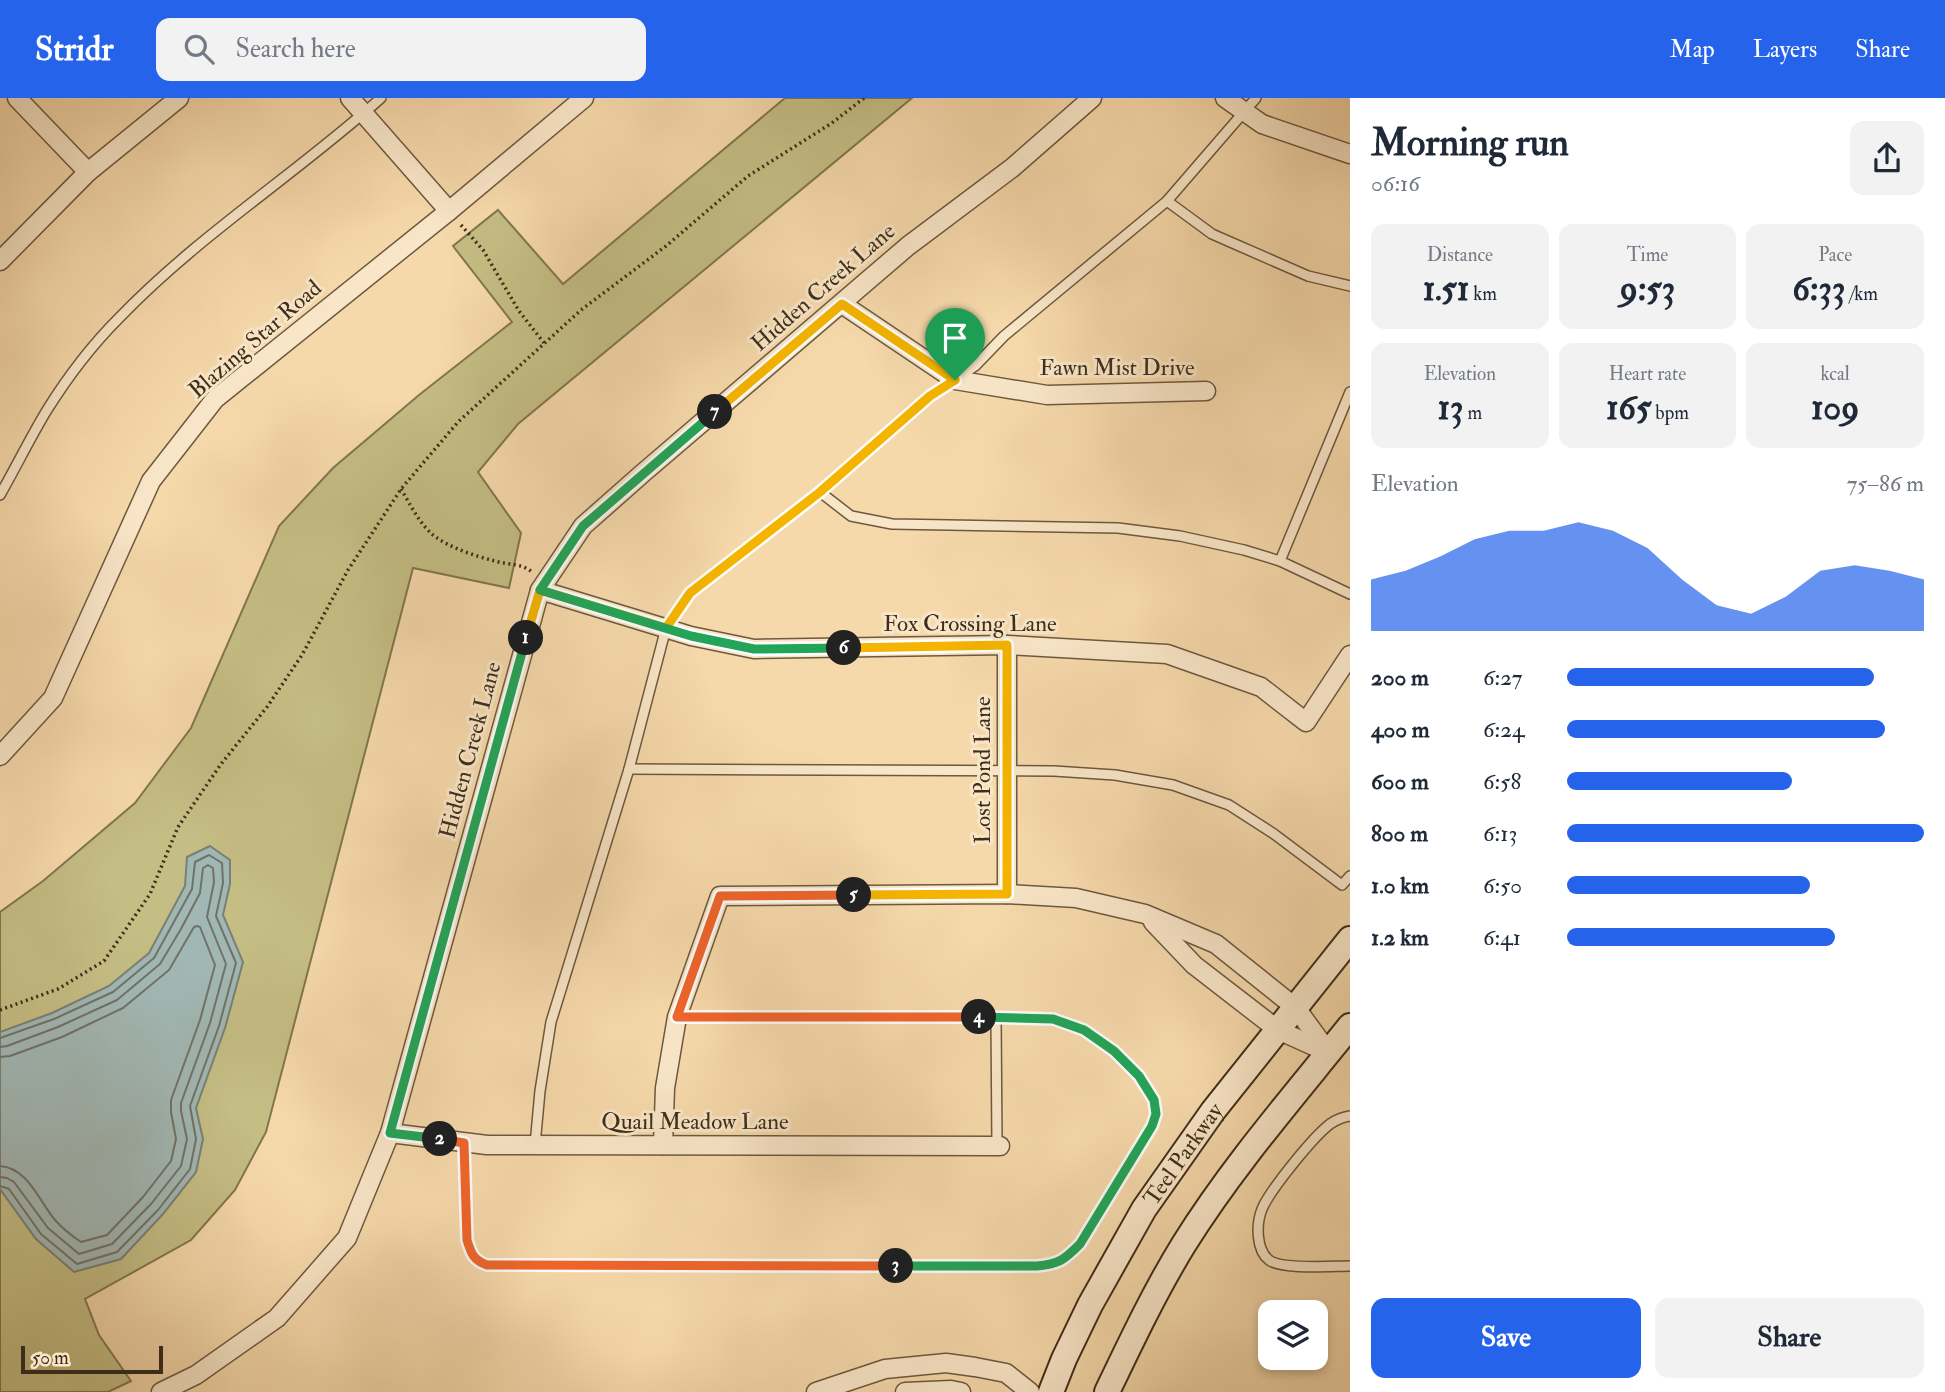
<!DOCTYPE html>
<html lang="en">
<head>
<meta charset="utf-8">
<style>
	body { margin:0; font-family:"IM FELL Double Pica",serif; background:#f2f2f3; color:#1f2937; height:100vh; display:flex; flex-direction:column; font-size:26px; white-space:nowrap }
	* { box-sizing:border-box; margin:0 }
	p { font-size:23px; color:#747a83 }
	.icon { flex:none; width:38px; height:38px; fill:none; stroke:currentColor; stroke-width:2; stroke-linecap:round; stroke-linejoin:round }
	.map { position:relative; flex:1; overflow:hidden }
	.side { display:flex; flex-direction:column; background:#fff; width:595px }
	.side>* { flex:none }
	.buttons { position:absolute; left:1258px; top:1202px; display:grid; gap:14px }
	.buttons a { display:grid; place-items:center; width:70px; height:70px; border-radius:14px; background:#fff; box-shadow:0 4px 10px #0003; font-size:35px }
	.scale { position:absolute; left:21px; bottom:18px; width:142px; box-sizing:border-box; padding-left:7px; border:4px solid #3e2e19; border-top:0; font-size:19px; line-height:24px; white-space:nowrap; color:#3e2e19; -webkit-text-stroke:5px #f9e6c8; paint-order:stroke }
	.pin { position:absolute; display:grid; place-items:center; width:60px; height:60px; color:#fff; margin:-72px -30px; border-radius:50% 50% 50% 0; rotate:-45deg; box-shadow:0 0 7px #0007 }
	.pin .icon { rotate:45deg }
	.km { position:absolute; width:35px; height:35px; margin:-18px; border-radius:50%; background:#222; color:#fff; font-size:19px; line-height:35px; text-align:center }
	.round { display:grid; place-items:center; flex:none; width:74px; height:74px; border-radius:14px; background:#f2f2f3 }
	.summary { display:flex; align-items:center; justify-content:space-between; height:119px; padding:0 21px }
	h1 { font-size:38px; font-weight:800; line-height:52px }
	.stats { display:grid; grid-template-columns:repeat(3,1fr); gap:10px; height:119px; padding:7px 21px }
	.stats div { display:grid; align-content:center; border-radius:14px; background:#f2f2f3; text-align:center }
	.stats b { font-size:35px; font-weight:800 }
	.stats small { font-size:19px; font-weight:400 }
	.stats p { font-size:19px }
	.chart { height:196px; padding:14px 21px }
	.chart p { display:flex; justify-content:space-between }
	.chart svg { width:100%; height:126px; margin-top:7px; fill:#2563eb; opacity:.7 }
	.cta { display:flex; gap:14px; margin-top:auto; padding:14px 21px }
	.cta a { flex:1; height:80px; border-radius:14px; background:#2563eb; color:#fff; font-size:28px; font-weight:800; line-height:80px; text-align:center }
	.cta a+a { background:#f2f2f3; color:#1f2937 }
	ul { padding:0 21px; list-style:none; font-size:23px }
	li { display:grid; grid-template-columns:112px 84px 1fr; align-items:center; height:52px }
	li i { height:18px; border-radius:9px; background:#2563eb }
	header { display:flex; align-items:center; gap:42px; box-sizing:border-box; height:98px; padding:0 35px; background:#2563eb; color:#fff }
	header strong { font-size:33px }
	nav { display:flex; gap:38px; margin-inline-start:auto; font-size:24px }
	.search { width:490px; height:63px; background:#f2f2f3; display:flex; align-items:center; gap:18px; box-sizing:border-box; padding:0 24px; border-radius:14px; color:#747a83; font-size:26px }
	main { display:flex; flex:1; min-height:0 }
	.map>svg:first-child { display:block }
	.green { fill:#c4bd84; stroke:#81764e; stroke-width:2 }
	.water { fill:#a1b7b4; stroke:#798076; stroke-width:2 }
	.lines { fill:none; stroke-linecap:round; stroke-linejoin:round }
	.shore { stroke:#707266; stroke-width:2 }
	.service-casing { stroke:#6c593e; stroke-width:12 }
	.minor-casing { stroke:#6c593e; stroke-width:21 }
	.secondary-casing { stroke:#3e2e19; stroke-width:28 }
	.path { stroke:#3e2e19; stroke-width:3.5; stroke-dasharray:2 3.5; stroke-linecap:butt }
	.service { stroke:#f9e6c8; stroke-width:9 }
	.minor { stroke:#f9e6c8; stroke-width:18 }
	.secondary { stroke:#f9e6c8; stroke-width:24 }
	.split-1-casing { stroke:#fff; stroke-width:14 }
	.split-2-casing { stroke:#fff; stroke-width:14 }
	.split-3-casing { stroke:#fff; stroke-width:14 }
	.split-4-casing { stroke:#fff; stroke-width:14 }
	.split-5-casing { stroke:#fff; stroke-width:14 }
	.split-6-casing { stroke:#fff; stroke-width:14 }
	.split-7-casing { stroke:#fff; stroke-width:14 }
	.split-8-casing { stroke:#fff; stroke-width:14 }
	.split-1 { stroke:#f5b400; stroke-width:9 }
	.split-2 { stroke:#22a559; stroke-width:9 }
	.split-3 { stroke:#f0652b; stroke-width:9 }
	.split-4 { stroke:#22a559; stroke-width:9 }
	.split-5 { stroke:#f0652b; stroke-width:9 }
	.split-6 { stroke:#f5b400; stroke-width:9 }
	.split-7 { stroke:#22a559; stroke-width:9 }
	.split-8 { stroke:#f5b400; stroke-width:9 }
	.labels { text-anchor:middle; dominant-baseline:central; stroke-width:6; stroke-linejoin:round; paint-order:stroke }
	.street-label { font-size:23px; fill:#3e2e19; stroke:#f9e6c8 }
</style>
</head>
<body>
<header>
<strong>Stridr</strong>
<div class="search"><svg class="icon" aria-label="search" viewBox="0 0 24 24"><circle cx="10" cy="10" r="6"/><path d="M15 15l6 6"/></svg>Search here</div>
<nav><a>Map</a><a>Layers</a><a>Share</a></nav>
</header>
<main>
<div class="map">
<svg width="1350" height="1294" viewBox="0 0 1350 1294">
	<rect width="100%" height="100%" fill="#f6d9ab"/>
	<filter id="stains"><feTurbulence type="fractalNoise" baseFrequency=".00286" numOctaves="4"/><feColorMatrix values="0 0 0 0 .2 0 0 0 0 .09 0 0 0 0 .02 0 0 0 .5 -.17"/></filter>
	<radialGradient id="worn" r=".72"><stop offset=".6" stop-color="#630" stop-opacity="0"/><stop offset="1" stop-color="#630" stop-opacity=".3"/></radialGradient>
	<path class="green" d="M 785,0 L 912,0 L 518,326 L 478,374 L 521,435 L 509,490 L 413,470 L 266,1034 L 235,1092 L 191,1142 L 85,1201 L 99,1237 L 131,1283 L 108,1294 L 0,1294 L 0,814 L 43,783 L 135,705 L 191,630 L 279,428 L 333,370 L 419,297 L 512,224 L 453,148 L 498,112 L 563,186 Z"/>
	<path class="water" d="M 210,748 L 230,762 L 230,786 L 223,817 L 243,864 L 225,930 L 196,1010 L 203,1041 L 196,1074 L 163,1116 L 121,1161 L 74,1174 L 36,1141 L 0,1091 L 0,934 L 52,915 L 109,888 L 149,855 L 185,788 L 187,759 Z"/>
	<g class="lines">
		<g class="shore">
			<path d="M 0,940 L 54,921 L 113,894 L 154,860 L 192,791 L 195,764 L 209,757 L 222,765 L 223,785 L 216,818 L 236,865 L 219,928 L 190,1008 L 196,1041 L 190,1071 L 158,1112 L 117,1154 L 77,1166 L 41,1136 L 9,1091 L 0,1088"/>
			<path d="M 0,949 L 7,948 L 58,929 L 117,902 L 160,866 L 181,831 L 200,795 L 203,770 L 208,767 L 213,770 L 214,784 L 207,819 L 226,866 L 210,925 L 181,1005 L 181,1013 L 187,1041 L 181,1068 L 151,1106 L 112,1146 L 79,1156 L 48,1130 L 14,1084 L 7,1080 L 0,1079"/>
			<path d="M 0,959 L 10,958 L 62,939 L 123,910 L 169,872 L 194,829 L 197,828 L 200,829 L 215,867 L 200,922 L 171,1002 L 171,1014 L 176,1041 L 171,1063 L 143,1099 L 107,1137 L 81,1144 C 72,1138 62,1130 55,1122 C 39,1103 28,1070 0,1068"/>
		</g>
		<defs>
			<g id="service">
				<path d="M 1167,103 L 1212,136 L 1308,178 L 1350,188"/>
				<path d="M 820,394 L 851,418 L 892,426 L 1118,430 L 1180,438 L 1244,452 L 1280,463 L 1350,496"/>
				<path d="M 0,397 C 16,369 30,340 47,312 C 67,280 92,247 119,220 C 199,137 296,76 381,0"/>
				<path d="M 1280,463 L 1350,294"/>
				<path d="M 629,671 L 1054,673 L 1115,677 L 1173,687 L 1229,707 L 1274,736 L 1342,787 L 1350,778"/>
				<path d="M 677,919 L 996,919 L 997,1048"/>
				<path d="M 1350,1018 C 1343,1019 1336,1022 1330,1026 C 1313,1039 1270,1092 1262,1111 C 1256,1126 1256,1152 1269,1162 C 1281,1172 1333,1168 1350,1168"/>
				<path d="M 464,1044 L 467,1142 C 471,1155 473,1162 487,1167 L 1037,1168 C 1059,1166 1064,1162 1080,1146 L 1152,1028 L 1156,1016 L 1154,1002 L 1139,978 L 1114,953 L 1084,932 L 1053,921 L 996,919"/>
				<path d="M 535,1047 L 540,993 L 551,924 L 629,671 L 666,530 L 690,495 L 820,394 L 930,298 L 975,268 L 1004,238 L 1167,103 L 1256,0"/>
			</g>
			<g id="minor">
				<path d="M 17,0 L 88,74"/>
				<path d="M 350,0 L 449,113"/>
				<path d="M 1225,0 L 1262,26 L 1350,56"/>
				<path d="M 0,163 L 88,74 L 179,0"/>
				<path d="M 842,206 L 955,282 L 1047,297 L 1206,293"/>
				<path d="M 540,492 L 691,538 L 754,551 L 1007,547 L 1167,556 L 1261,589 L 1306,624 L 1350,557"/>
				<path d="M 1007,547 L 1007,796"/>
				<path d="M 0,658 L 53,600 L 151,383 L 215,301 L 449,113 L 584,0"/>
				<path d="M 1153,824 L 1194,867 L 1278,932 L 1327,954"/>
				<path d="M 390,1035 L 487,1047 L 1000,1048"/>
				<path d="M 663,1047 L 665,990 L 677,919 L 720,798 L 1007,796 L 1076,800 L 1145,816 L 1216,846 L 1296,910 L 1329,955"/>
				<path d="M 161,1294 L 196,1277 L 277,1220 L 347,1140 L 390,1035 L 540,492 L 583,428 L 643,375 L 908,148 L 1012,70 L 1092,0"/>
				<path d="M 816,1294 L 885,1271 L 946,1265 L 975,1269 L 1006,1275 L 1030,1294"/>
				<path d="M 905,1294 L 951,1292 L 961,1294"/>
			</g>
			<g id="secondary">
				<path id="s1" d="M 1051,1294 L 1064,1261 L 1090,1207 L 1144,1111 L 1213,1013 L 1350,841"/>
				<path d="M 1107,1294 C 1131,1244 1155,1193 1184,1146 C 1232,1069 1293,999 1350,928"/>
			</g>
		</defs>
		<use href="#service" class="service-casing"/>
		<use href="#minor" class="minor-casing"/>
		<use href="#secondary" class="secondary-casing"/>
		<g class="path">
			<path d="M 461,127 L 483,152 L 519,213 L 544,245"/>
			<path d="M 401,391 C 410,406 419,425 433,437 C 450,450 475,458 495,463 C 508,467 521,465 532,474"/>
			<path d="M 0,912 L 58,891 L 104,863 L 150,796 L 178,729 L 221,666 L 267,609 L 302,557 L 348,472 L 401,391 L 458,324 L 581,212 L 666,148 L 748,78 L 832,25 L 864,0"/>
		</g>
		<use href="#service" class="service"/>
		<use href="#minor" class="minor"/>
		<use href="#secondary" class="secondary"/>
	</g>
	<g class="lines">
		<defs>
			<path id="split-1" d="M 526,540 L 540,492 L 666,530 L 690,495 L 820,394 L 930,298 L 955,282"/>
			<path id="split-2" d="M 440,1041 L 390,1035 L 526,540"/>
			<path id="split-3" d="M 440,1041 L 464,1045 L 467,1142 C 471,1155 473,1162 487,1167 L 896,1168"/>
			<path id="split-4" d="M 896,1168 L 1037,1168 C 1059,1166 1064,1162 1080,1146 L 1152,1028 L 1156,1016 L 1154,1002 L 1139,978 L 1114,953 L 1084,932 L 1053,921 L 979,919"/>
			<path id="split-5" d="M 854,797 L 720,798 L 677,919 L 979,919"/>
			<path id="split-6" d="M 844,550 L 1007,547 L 1007,796 L 854,797"/>
			<path id="split-7" d="M 715,314 L 583,428 L 540,492 L 691,538 L 754,551 L 844,550"/>
			<path id="split-8" d="M 715,314 L 842,206 L 955,282"/>
		</defs>
		<use href="#split-1" class="split-1-casing"/>
		<use href="#split-2" class="split-2-casing"/>
		<use href="#split-3" class="split-3-casing"/>
		<use href="#split-4" class="split-4-casing"/>
		<use href="#split-5" class="split-5-casing"/>
		<use href="#split-6" class="split-6-casing"/>
		<use href="#split-7" class="split-7-casing"/>
		<use href="#split-8" class="split-8-casing"/>
		<use href="#split-1" class="split-1"/>
		<use href="#split-2" class="split-2"/>
		<use href="#split-3" class="split-3"/>
		<use href="#split-4" class="split-4"/>
		<use href="#split-5" class="split-5"/>
		<use href="#split-6" class="split-6"/>
		<use href="#split-7" class="split-7"/>
		<use href="#split-8" class="split-8"/>
	</g>
	<g class="labels">
		<g class="street-label">
			<text transform="translate(823 189) rotate(-41)">Hidden Creek Lane</text>
			<text transform="translate(255 241) rotate(-41)">Blazing Star Road</text>
			<text x="1117" y="269">Fawn Mist Drive</text>
			<text x="970" y="525">Fox Crossing Lane</text>
			<text transform="translate(470 652) rotate(-75)">Hidden Creek Lane</text>
			<text transform="translate(982 672) rotate(-90)">Lost Pond Lane</text>
			<text x="695" y="1023">Quail Meadow Lane</text>
			<text stroke="none"><textPath href="#s1" startOffset="273">Teel Parkway</textPath></text>
		</g>
	</g>
	<rect width="100%" height="100%" filter="url(#stains)"/>
	<rect width="100%" height="100%" fill="url(#worn)"/>
</svg>
<div class="buttons">
<a><svg class="icon" aria-label="layers" viewBox="0 0 24 24"><path d="M12 4l9 5-9 5-9-5zM3 14l9 5 9-5"/></svg></a>
</div>
<div class="scale">50 m</div>
<div class="pin" style="left:955px;top:282px;background:#1e9e55"><svg class="icon" aria-label="arrive" viewBox="0 0 24 24"><path d="M6 21V4h12l-3 4 3 4H6"/></svg></div>
<b class="km" style="left:526px;top:540px">1</b>
<b class="km" style="left:440px;top:1041px">2</b>
<b class="km" style="left:896px;top:1168px">3</b>
<b class="km" style="left:979px;top:919px">4</b>
<b class="km" style="left:854px;top:797px">5</b>
<b class="km" style="left:844px;top:550px">6</b>
<b class="km" style="left:715px;top:314px">7</b>
</div>
<section class="side">
<div class="summary"><div><h1>Morning run</h1><p>06:16</p></div><a class="round"><svg class="icon" aria-label="share" viewBox="0 0 24 24"><path d="M12 15V3M7 8l5-5 5 5M5 13v7h14v-7"/></svg></a></div>
<div class="stats">
<div><p>Distance</p><b>1.51<small> km</small></b></div>
<div><p>Time</p><b>9:53</b></div>
<div><p>Pace</p><b>6:33<small> /km</small></b></div>
</div>
<div class="stats">
<div><p>Elevation</p><b>13<small> m</small></b></div>
<div><p>Heart rate</p><b>165<small> bpm</small></b></div>
<div><p>kcal</p><b>109</b></div>
</div>
<div class="chart"><p><span>Elevation</span>75–86 m</p>
<svg viewBox="0 0 160 44" preserveAspectRatio="none"><path d="M0 44V26L10 23L20 18L30 12L40 9L50 9L60 6L70 9L80 15L90 26L100 35L110 38L120 32L130 23L140 21L150 23L160 26V44z"/></svg>
</div>
<ul>
<li><b>200 m</b>6:27<i style="width:86%"></i></li>
<li><b>400 m</b>6:24<i style="width:89%"></i></li>
<li><b>600 m</b>6:58<i style="width:63%"></i></li>
<li><b>800 m</b>6:13<i style="width:100%"></i></li>
<li><b>1.0 km</b>6:50<i style="width:68%"></i></li>
<li><b>1.2 km</b>6:41<i style="width:75%"></i></li>
</ul>
<div class="cta"><a>Save</a><a>Share</a></div>
</section>
</main>
</body>
</html>
